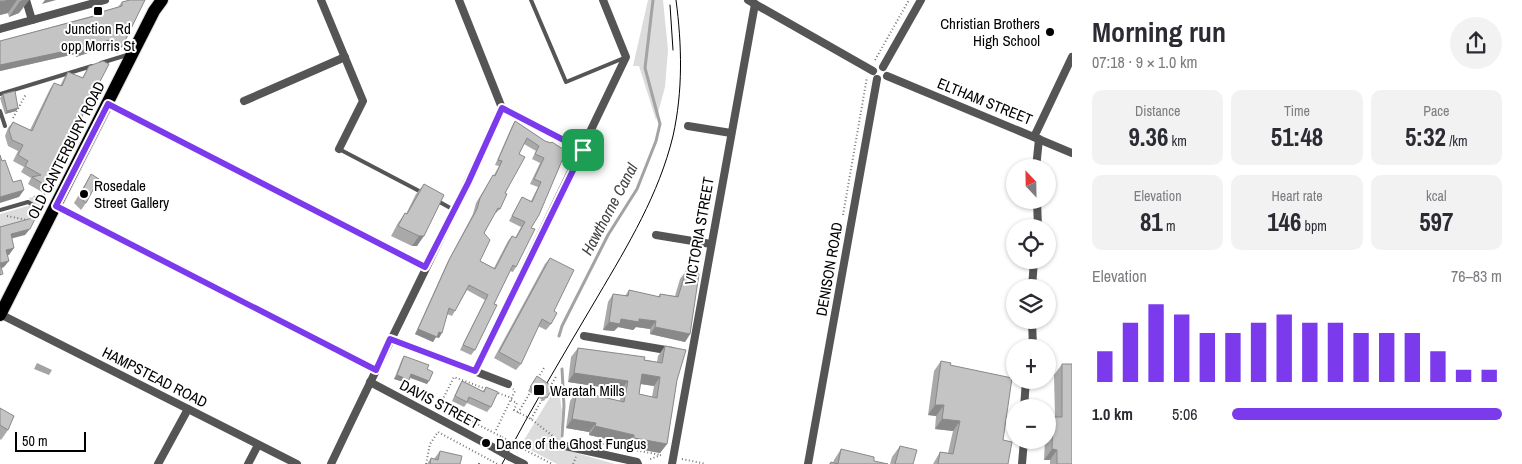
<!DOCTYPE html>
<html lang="en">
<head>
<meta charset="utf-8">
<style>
	body { margin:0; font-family:"Archivo Narrow",sans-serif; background:#f2f2f3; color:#2b2b33; height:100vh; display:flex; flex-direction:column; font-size:19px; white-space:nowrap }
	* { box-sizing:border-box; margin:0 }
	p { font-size:16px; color:#7c7c81 }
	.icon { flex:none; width:28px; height:28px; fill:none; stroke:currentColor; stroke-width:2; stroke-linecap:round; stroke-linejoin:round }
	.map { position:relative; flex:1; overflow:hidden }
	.panel { display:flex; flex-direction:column; background:#fff; width:450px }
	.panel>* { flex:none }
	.needle { width:32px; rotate:338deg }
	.buttons { position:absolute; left:1006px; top:159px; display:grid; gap:10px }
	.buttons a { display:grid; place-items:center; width:50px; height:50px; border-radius:50%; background:#fff; box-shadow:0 1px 4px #0004; font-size:25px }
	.scale { position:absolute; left:15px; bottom:12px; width:71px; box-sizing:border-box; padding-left:5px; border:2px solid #000; border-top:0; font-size:14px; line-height:18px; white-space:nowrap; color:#000; -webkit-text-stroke:4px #fff; paint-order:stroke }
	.pin { position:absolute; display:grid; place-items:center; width:42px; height:42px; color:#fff; margin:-21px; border-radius:10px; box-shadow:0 2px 8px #0006 }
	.round { display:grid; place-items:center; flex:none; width:52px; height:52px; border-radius:26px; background:#f2f2f3 }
	.headline { display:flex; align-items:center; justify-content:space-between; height:85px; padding:0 20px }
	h1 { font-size:28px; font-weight:700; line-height:38px }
	.figures { display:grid; grid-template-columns:repeat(3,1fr); gap:8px; height:85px; padding:5px 20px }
	.figures div { display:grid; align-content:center; border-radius:10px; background:#f2f2f3; text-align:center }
	.figures b { font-size:25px; font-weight:700 }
	.figures small { font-size:14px; font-weight:400 }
	.figures p { font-size:14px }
	.chart { height:140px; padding:10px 20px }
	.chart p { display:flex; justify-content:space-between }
	.chart svg { width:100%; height:90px; margin-top:5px; stroke:#7c3aed; stroke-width:6 }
	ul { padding:0 20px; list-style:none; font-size:16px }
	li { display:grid; grid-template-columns:80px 60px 1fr; align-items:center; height:38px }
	li i { height:12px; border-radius:6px; background:#7c3aed }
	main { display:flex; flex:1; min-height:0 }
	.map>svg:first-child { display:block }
	.green { fill:#dcdcdc }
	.water { fill:#a3a3a3 }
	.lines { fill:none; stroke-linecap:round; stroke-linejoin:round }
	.stream { stroke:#a3a3a3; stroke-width:3 }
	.primary-casing { stroke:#dbdbdb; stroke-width:14 }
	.path { stroke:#777; stroke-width:2; stroke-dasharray:1 2.5; stroke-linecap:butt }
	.service { stroke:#555; stroke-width:4 }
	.minor { stroke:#555; stroke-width:8 }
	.primary { stroke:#000; stroke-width:12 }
	.tram { stroke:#000; stroke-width:1 }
	.path-bridge { stroke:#777; stroke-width:2; stroke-dasharray:1 2.5; stroke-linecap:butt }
	.minor-bridge { stroke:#555; stroke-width:8 }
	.wall { fill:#a9a9a9; fill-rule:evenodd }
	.shaded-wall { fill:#898989 }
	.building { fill:#c4c4c4; stroke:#898989; fill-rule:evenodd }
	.route-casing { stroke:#fff; stroke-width:10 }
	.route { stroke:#7c3aed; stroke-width:6 }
	.poi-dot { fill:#000; stroke:#fff; stroke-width:2 }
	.labels { text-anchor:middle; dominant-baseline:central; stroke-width:4; stroke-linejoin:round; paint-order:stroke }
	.poi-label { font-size:15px; fill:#000; stroke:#fff; text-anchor:start }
	.street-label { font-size:15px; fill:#000; stroke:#fff }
	.water-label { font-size:16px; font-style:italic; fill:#444; stroke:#fff }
</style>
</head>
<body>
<main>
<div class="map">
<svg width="1072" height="464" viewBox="0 0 1072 464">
	<rect width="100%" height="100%" fill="#fff"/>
	<g class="green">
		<path d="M 648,0 L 663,0 L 668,50 L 665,87 L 656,120 L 639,66 L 633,66 Z"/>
		<path d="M 45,193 L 33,220 L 0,229 L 0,214 L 31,205 L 29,198 Z"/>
		<path d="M 558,384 L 562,411 L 560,436 L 566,450 L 615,464 L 557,464 L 521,445 Z"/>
	</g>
	<path class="water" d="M 37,363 L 52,370 L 49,375 L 34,369 Z"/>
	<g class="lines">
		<g class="stream">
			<path d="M 559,336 L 562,326 L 608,235 L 637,189 L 656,141 L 660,124 L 645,68 L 653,0"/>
			<path d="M 562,369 L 564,406 L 562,436"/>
		</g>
		<defs>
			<path id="primary" d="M 0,315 L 154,11 L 162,0"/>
		</defs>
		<use href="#primary" class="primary-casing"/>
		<g class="path">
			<path d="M 875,60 L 909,0"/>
			<path d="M 13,118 L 26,94"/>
			<path d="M 34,197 L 49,193"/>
			<path d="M 843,215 L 867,77"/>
			<path d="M 7,216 L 27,220"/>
			<path d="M 538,378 L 544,368"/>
			<path d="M 550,387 L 557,375"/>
			<path d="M 486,389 L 454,377 L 440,405 L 502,437"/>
			<path d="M 495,392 L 512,398"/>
			<path d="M 511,400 L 517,403 L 514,410 L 531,419 L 559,441"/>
			<path d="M 518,413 L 531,391"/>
			<path d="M 531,419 L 543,398"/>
			<path d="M 496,430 L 515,391 L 513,389"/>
			<path d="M 575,439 L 661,455 L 648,460"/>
			<path d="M 516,445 L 552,464"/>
			<path d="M 682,459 L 706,464"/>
			<path d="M 426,464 L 430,444 L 438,432 L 490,460"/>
			<path d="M 479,464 L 479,463"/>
			<path d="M 573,464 L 576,457"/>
		</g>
		<g class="service">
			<path d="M 531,0 L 566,82 L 624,58"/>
			<path d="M 101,63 L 127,55"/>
			<path d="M 0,94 L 92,66"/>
			<path d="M 0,111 L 5,126"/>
			<path d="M 339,149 L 423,193"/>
			<path d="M 436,200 L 454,210"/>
			<path d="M 0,210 L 28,202 L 33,205"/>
		</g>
		<g class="minor">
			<path d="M 26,0 L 32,20"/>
			<path d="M 321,0 L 363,101 L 339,149"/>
			<path d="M 748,0 L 873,71"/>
			<path d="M 0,29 L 105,0"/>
			<path d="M 883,67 L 921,0"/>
			<path d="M 887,76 L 1072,153"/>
			<path d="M 244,101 L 345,57"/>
			<path d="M 107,104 L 425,267"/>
			<path d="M 502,108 L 583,150"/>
			<path d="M 688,126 L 731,133"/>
			<path d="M 1034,137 L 1072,57"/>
			<path d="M 1036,168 L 1039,139"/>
			<path d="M 1037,200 L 1038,228"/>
			<path d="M 56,206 L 376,370"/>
			<path d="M 656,235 L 711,244"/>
			<path d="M 1032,288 L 1034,260"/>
			<path d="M 0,314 L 297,464"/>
			<path d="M 1032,320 L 1033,348"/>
			<path d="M 584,336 L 672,351"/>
			<path d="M 391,339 L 508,384"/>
			<path d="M 475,371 L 626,57 L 603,0"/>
			<path d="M 370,382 L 496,449"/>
			<path d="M 1024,408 L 1026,380"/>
			<path d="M 565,446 L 637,462 L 638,464"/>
			<path d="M 510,457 L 524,464"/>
			<path d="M 158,464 L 188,409"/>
			<path d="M 248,464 L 258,445"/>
			<path d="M 331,464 C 387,345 448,228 502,108 L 459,0"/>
			<path d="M 672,464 L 755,4"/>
			<path d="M 808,464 L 877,79"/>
			<path d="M 1022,464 L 1024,440"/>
		</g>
		<use href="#primary" class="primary"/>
		<g class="tram">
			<path d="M 670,5 L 673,50"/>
			<path d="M 502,464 C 532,407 565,352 598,296 C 628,245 659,194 673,136 C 683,91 682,45 676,0"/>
		</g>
		<g class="path-bridge">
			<path d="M 502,437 L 516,445"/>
			<path d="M 490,460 L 497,464"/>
		</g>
		<path class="minor-bridge" d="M 496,449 L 510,457"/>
	</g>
	<g class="wall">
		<path d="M 0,0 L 29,0 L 19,13 L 9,17 L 8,13 L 0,15 Z"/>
		<path d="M 130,0 L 122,47 L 117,54 L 114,48 L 106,51 L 105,47 L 76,57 L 75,54 L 0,71 L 0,41 L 99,14 L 101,12 L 118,7 L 122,2 Z"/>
		<path d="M 89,66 L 76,128 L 66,149 L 64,160 L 60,166 L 57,165 L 47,186 L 42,192 L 28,184 L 31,178 L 21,172 L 24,167 L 13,161 L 18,151 L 8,146 L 5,136 L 8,128 L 13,122 L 30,130 L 50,89 L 54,83 L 60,86 L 64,78 L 68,72 L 82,78 Z"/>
		<path d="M 3,94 L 18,108 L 16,111 L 5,114 L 0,98 Z"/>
		<path d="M 515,121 L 545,141 L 551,143 L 531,228 L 516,267 L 513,272 L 510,271 L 494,304 L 475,350 L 471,355 L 460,350 L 485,300 L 467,290 L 452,316 L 447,314 L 439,338 L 436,337 L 433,342 L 415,334 L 447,263 L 473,214 L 476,203 L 490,180 L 493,175 L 494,175 L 499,166 L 495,165 L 512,126 ZM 524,144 L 536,151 L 532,159 L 540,163 L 530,184 L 538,187 L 531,201 L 522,197 L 509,221 L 521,227 L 515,238 L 512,236 L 508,241 L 494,268 L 480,261 L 484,233 L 495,213 L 496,213 L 500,209 L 519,154 Z"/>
		<path d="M 91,174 L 86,203 L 81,210 L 74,203 Z"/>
		<path d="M 424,184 L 444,195 L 417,246 L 412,246 L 391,236 L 398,223 L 405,213 L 406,214 L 416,194 Z"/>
		<path d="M 550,258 L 554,311 L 551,324 L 546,330 L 538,326 L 521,364 L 516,370 L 494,358 L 545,264 Z"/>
		<path d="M 686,271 L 690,334 L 685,342 L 650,334 L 650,329 L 636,327 L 633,330 L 618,327 L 614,331 L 603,330 L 608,302 L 613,294 L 625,296 L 629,290 L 658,297 L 660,294 L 675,296 L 680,279 Z"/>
		<path d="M 665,346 L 677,380 L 667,444 L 660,453 L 627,447 L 628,444 L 589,435 L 589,432 L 566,428 L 570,401 L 577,391 L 620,401 L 621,390 L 568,382 L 571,357 L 578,348 L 657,362 L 658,356 ZM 640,384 L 654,386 L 652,397 L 639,394 Z"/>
		<path d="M 404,356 L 427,369 L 427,384 L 410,378 L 407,383 L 394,379 L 402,359 Z"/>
		<path d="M 941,361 L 950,365 L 1003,440 L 1008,464 L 933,464 L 940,452 L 948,453 L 953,431 L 935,429 L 936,416 L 928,415 L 934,371 Z"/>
		<path d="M 1062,364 L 1072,464 L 1050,464 L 1050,460 L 1044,460 L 1045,440 L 1048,440 L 1048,425 L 1053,417 L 1055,417 L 1054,375 Z"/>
		<path d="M 535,379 L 553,387 L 544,401 L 528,391 Z"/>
		<path d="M 462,381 L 483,391 L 486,387 L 491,407 L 487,412 L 467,403 L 464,407 L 452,401 L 459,386 Z"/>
		<path d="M 0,408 L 8,430 L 1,440 L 0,439 Z"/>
		<path d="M 900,446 L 913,464 L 890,464 L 892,457 Z"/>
		<path d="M 841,449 L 874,461 L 888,464 L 829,464 L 831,462 L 833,463 L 834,460 Z"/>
		<path d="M 440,451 L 460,464 L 427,464 L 431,458 L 434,459 Z"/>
	</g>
	<g class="shaded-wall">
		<path d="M 9,0 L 17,0 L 8,13 L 0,15 L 0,2 Z"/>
		<path d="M 23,0 L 29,0 L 19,13 L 9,17 L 20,1 Z"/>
		<path d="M 45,0 L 56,0 L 42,4 Z"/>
		<path d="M 109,40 L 105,47 L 76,57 L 81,51 Z"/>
		<path d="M 119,42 L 114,48 L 106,51 L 110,44 Z"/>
		<path d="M 80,48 L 75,54 L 0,71 L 0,65 Z"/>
		<path d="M 18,108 L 16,111 L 5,114 L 7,111 Z"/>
		<path d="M 24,190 L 19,197 L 0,203 L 0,197 Z"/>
		<path d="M 30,229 L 25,235 L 6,240 L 11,234 Z"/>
		<path d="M 419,236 L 424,236 L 417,246 L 412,246 Z"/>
		<path d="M 14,248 L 9,255 L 1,257 L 6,250 Z"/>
		<path d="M 9,261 L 4,267 L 0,269 L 0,263 Z"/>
		<path d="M 621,319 L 639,319 L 656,321 L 650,329 L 636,327 L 633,330 L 618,327 L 614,331 L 603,330 L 609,322 Z"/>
		<path d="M 655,327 L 690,334 L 685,342 L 650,334 Z"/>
		<path d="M 418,329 L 439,332 L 442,333 L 439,338 L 436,337 L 433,342 L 415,334 Z"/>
		<path d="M 574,373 L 628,381 L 621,390 L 568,382 Z"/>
		<path d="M 411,374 L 429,381 L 427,384 L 409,377 Z"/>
		<path d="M 642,374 L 660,377 L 654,386 L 635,383 Z"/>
		<path d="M 397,375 L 409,380 L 407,383 L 394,379 Z"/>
		<path d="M 935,405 L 944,405 L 936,416 L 928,415 Z"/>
		<path d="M 572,419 L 596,423 L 589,432 L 566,428 Z"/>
		<path d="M 942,419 L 960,421 L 953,431 L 935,429 Z"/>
		<path d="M 595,426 L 634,435 L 628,444 L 589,435 Z"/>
		<path d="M 634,438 L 667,444 L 660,453 L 627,447 Z"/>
		<path d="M 1052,449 L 1057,450 L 1050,460 L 1044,460 Z"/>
	</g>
	<g class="building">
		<path d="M 0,0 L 9,0 L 0,2 Z"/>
		<path d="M 130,0 L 145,0 L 122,47 L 119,42 L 110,44 L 109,40 L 81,51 L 80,48 L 0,65 L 0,41 L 102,14 L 101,12 L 122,6 L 122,2 Z"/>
		<path d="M 103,61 L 109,64 L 76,128 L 66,149 L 69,151 L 64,160 L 61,158 L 47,186 L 32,177 L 41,175 L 25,166 L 28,161 L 18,155 L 23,145 L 12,140 L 9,130 L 13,122 L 32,131 L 54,83 L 62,86 L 68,72 L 83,78 L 89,66 Z"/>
		<path d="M 15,91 L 18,108 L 7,111 L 3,94 Z"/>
		<path d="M 515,121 L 545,141 L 551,143 L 552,142 L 566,151 L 539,215 L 531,228 L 535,229 L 516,267 L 513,265 L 494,304 L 497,305 L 475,350 L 463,345 L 488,295 L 469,285 L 455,311 L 449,308 L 442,333 L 439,332 L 437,337 L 418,329 L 450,258 L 477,209 L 480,198 L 493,175 L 495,176 L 502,161 L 498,160 ZM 527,138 L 539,146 L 535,154 L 544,158 L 534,179 L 541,182 L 532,202 L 522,197 L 512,216 L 525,222 L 516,238 L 512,236 L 495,269 L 480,261 L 490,240 L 484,233 L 498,208 L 500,209 L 507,194 L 505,193 L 525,157 L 519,154 Z"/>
		<path d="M 0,155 L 2,161 L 5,160 L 13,182 L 21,180 L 24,190 L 0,197 Z"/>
		<path d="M 91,174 L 99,179 L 86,203 L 79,197 Z"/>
		<path d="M 424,184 L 444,195 L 424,236 L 419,236 L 398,226 L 405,213 L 407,214 Z"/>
		<path d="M 36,217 L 30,229 L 11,234 L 14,248 L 6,250 L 9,261 L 0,263 L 0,227 Z"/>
		<path d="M 550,258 L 574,270 L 554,311 L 557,313 L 551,324 L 542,319 L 521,364 L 499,352 Z"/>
		<path d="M 0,263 L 3,274 L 0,275 Z"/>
		<path d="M 686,271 L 699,274 L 690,334 L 655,327 L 656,321 L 639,319 L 639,322 L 621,319 L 620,324 L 609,322 L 613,294 L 628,296 L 629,290 L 660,297 L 660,294 L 678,297 Z"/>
		<path d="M 665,346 L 686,350 L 677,380 L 667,444 L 634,438 L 634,435 L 595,426 L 596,423 L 572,419 L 577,391 L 624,402 L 628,381 L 574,373 L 578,348 L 645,357 L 644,360 L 662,363 ZM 642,374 L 660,377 L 657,398 L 639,394 Z"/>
		<path d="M 404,356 L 429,365 L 427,369 L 433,372 L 429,381 L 411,374 L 409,380 L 397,375 Z"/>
		<path d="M 941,361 L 951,363 L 950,365 L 1012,378 L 1003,440 L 1012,442 L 1008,464 L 938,464 L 940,452 L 953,454 L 960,421 L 942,419 L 944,405 L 935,405 Z"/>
		<path d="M 1062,364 L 1072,364 L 1072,464 L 1057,464 L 1057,450 L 1052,449 L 1053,417 L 1062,417 Z"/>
		<path d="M 537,376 L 553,387 L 547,398 L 530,387 Z"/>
		<path d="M 462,381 L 484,392 L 486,387 L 498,392 L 491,407 L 469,397 L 467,402 L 455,396 Z"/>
		<path d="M 0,408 L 14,416 L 8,430 L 0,425 Z"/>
		<path d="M 900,446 L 917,450 L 913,464 L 895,464 Z"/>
		<path d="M 841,449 L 874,457 L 874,461 L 888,464 L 830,464 L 831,462 L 838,464 Z"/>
		<path d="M 440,451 L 462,456 L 460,464 L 430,464 L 431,458 L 438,460 Z"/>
	</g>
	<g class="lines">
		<defs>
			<path id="route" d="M 108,104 L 425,267 L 468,183 L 502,108 L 583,150 L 475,371 L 390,339 L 376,370 L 56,206 Z"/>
		</defs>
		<use href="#route" class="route-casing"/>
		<use href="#route" class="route"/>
	</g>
	<g class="poi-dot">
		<rect x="93" y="6" width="10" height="10" rx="2.5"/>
		<circle cx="1050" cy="32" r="5"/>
		<circle cx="84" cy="194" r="5"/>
		<rect x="533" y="384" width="12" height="12" rx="2.5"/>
		<circle cx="486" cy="443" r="5"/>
	</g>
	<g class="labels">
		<g class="poi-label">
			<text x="1040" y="23" text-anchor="end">Christian Brothers<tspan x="1040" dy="17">High School</tspan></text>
			<text x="98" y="28" text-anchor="middle">Junction Rd<tspan x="98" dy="17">opp Morris St</tspan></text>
			<text x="94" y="185">Rosedale<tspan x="94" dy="17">Street Gallery</tspan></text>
			<text x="550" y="390">Waratah Mills</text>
			<text x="496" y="443">Dance of the Ghost Fungus</text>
		</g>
		<g class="street-label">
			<text transform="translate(985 101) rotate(22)">ELTHAM STREET</text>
			<text transform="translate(66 150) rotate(-63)">OLD CANTERBURY ROAD</text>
			<text transform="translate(699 231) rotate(-80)">VICTORIA STREET</text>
			<text transform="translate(829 269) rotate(-80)">DENISON ROAD</text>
			<text transform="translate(155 377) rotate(27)">HAMPSTEAD ROAD</text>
			<text transform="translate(440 404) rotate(28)">DAVIS STREET</text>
		</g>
		<g class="water-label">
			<text transform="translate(609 209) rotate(-62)">Hawthorne Canal</text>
		</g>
	</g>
</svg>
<div class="buttons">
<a><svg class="needle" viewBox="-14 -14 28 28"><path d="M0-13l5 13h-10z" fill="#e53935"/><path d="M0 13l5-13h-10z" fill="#7c7c81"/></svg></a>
<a><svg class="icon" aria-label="locate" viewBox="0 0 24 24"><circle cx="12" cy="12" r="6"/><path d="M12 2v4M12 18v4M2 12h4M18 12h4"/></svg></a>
<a><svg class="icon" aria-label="layers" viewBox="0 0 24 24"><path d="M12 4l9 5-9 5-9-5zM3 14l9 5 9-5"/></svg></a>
<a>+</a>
<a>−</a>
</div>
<div class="scale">50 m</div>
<div class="pin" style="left:583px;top:150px;background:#1e9e55"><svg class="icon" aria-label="arrive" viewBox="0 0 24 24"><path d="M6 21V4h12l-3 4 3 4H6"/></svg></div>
</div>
<section class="panel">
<div class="headline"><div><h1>Morning run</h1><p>07:18 · 9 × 1.0 km</p></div><a class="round"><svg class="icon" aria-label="share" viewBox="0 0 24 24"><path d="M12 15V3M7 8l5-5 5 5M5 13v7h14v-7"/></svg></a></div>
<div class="figures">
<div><p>Distance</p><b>9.36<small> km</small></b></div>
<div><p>Time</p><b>51:48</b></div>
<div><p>Pace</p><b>5:32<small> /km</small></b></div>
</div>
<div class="figures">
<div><p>Elevation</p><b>81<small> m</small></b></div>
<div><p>Heart rate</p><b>146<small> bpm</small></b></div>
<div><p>kcal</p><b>597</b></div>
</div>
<div class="chart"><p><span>Elevation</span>76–83 m</p>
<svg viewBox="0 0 160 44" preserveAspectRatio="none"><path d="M5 44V29M15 44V15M25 44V6M35 44V11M45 44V20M55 44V20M65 44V15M75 44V11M85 44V15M95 44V15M105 44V20M115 44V20M125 44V20M135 44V29M145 44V38M155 44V38"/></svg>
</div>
<ul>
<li><b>1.0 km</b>5:06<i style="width:100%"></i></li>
</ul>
</section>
</main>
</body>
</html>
